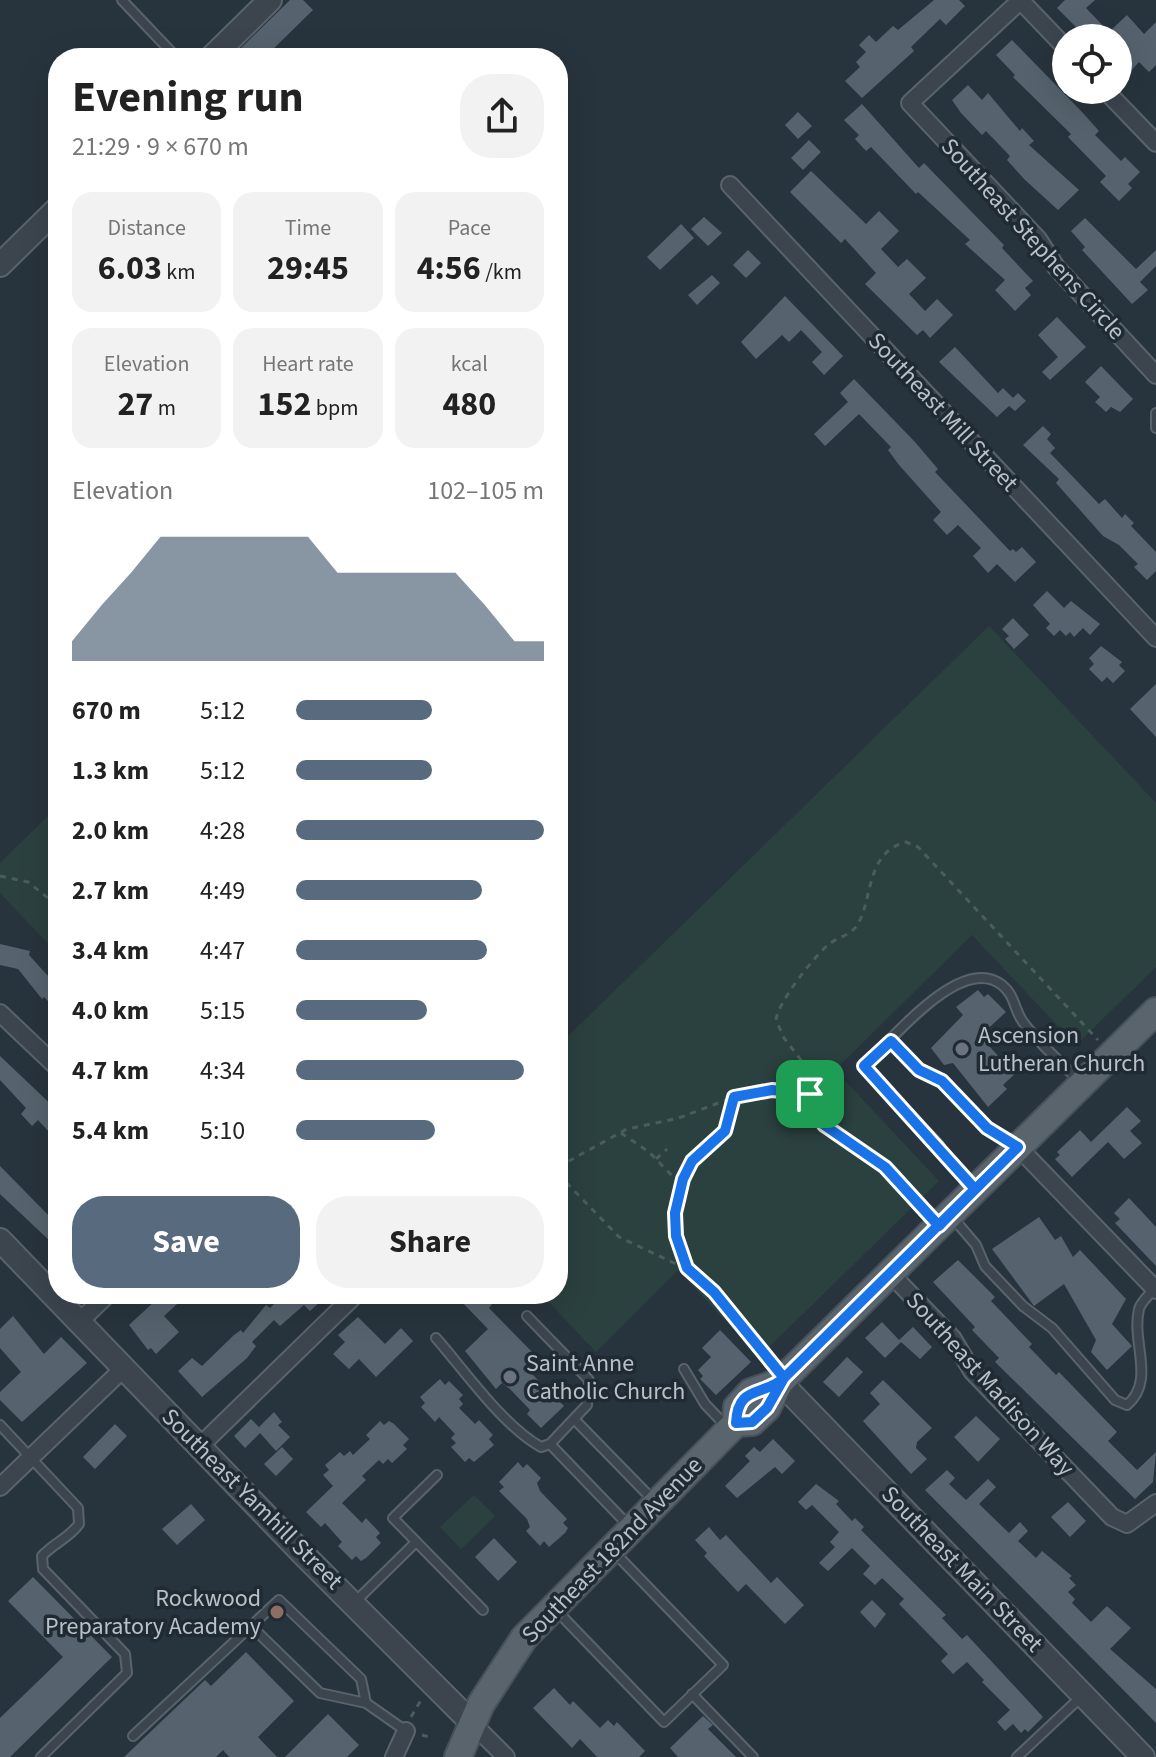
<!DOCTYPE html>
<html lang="en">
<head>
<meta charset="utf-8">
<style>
	body { margin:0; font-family:"Source Sans 3",sans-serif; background:#f2f2f2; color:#222; height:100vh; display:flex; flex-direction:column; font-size:30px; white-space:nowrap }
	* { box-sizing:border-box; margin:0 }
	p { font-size:26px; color:#767676 }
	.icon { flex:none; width:44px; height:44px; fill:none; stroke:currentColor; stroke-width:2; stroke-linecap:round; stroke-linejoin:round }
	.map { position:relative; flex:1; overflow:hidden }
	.sheet { position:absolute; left:48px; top:48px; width:520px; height:1256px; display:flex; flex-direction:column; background:#fff; border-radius:32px; box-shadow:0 8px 32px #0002 }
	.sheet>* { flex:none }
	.tools { position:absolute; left:1052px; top:24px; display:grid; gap:16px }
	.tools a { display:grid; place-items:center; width:80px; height:80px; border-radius:50%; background:#fff; box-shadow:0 8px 32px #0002; font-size:40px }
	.pin { position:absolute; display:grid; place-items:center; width:68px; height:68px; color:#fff; margin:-34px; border-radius:16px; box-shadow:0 4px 12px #0006 }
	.round { display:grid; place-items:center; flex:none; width:84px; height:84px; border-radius:32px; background:#f2f2f2 }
	.overview { display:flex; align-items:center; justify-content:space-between; height:136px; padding:0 24px }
	h1 { font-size:44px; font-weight:700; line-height:60px }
	.metrics { display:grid; grid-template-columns:repeat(3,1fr); gap:12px; height:136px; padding:8px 24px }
	.metrics div { display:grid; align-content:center; border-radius:20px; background:#f2f2f2; text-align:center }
	.metrics b { font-size:34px; font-weight:700 }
	.metrics small { font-size:22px; font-weight:400 }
	.metrics p { font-size:22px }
	.chart { height:224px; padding:16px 24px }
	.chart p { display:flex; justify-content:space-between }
	.chart svg { width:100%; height:144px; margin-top:8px; fill:#576a7e; opacity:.7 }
	.button { display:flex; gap:16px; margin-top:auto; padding:16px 24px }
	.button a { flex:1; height:92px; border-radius:32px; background:#576a7e; color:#fff; font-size:32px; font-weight:700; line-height:92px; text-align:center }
	.button a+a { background:#f2f2f2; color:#222 }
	ul { padding:0 24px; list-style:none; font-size:26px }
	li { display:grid; grid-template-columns:128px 96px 1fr; align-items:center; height:60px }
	li i { height:20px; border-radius:10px; background:#576a7e }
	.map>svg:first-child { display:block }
	.green { fill:#2b413f }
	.building { fill:#56626d }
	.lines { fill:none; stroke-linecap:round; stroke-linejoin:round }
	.service-casing { stroke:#59636b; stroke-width:12 }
	.minor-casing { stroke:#59636b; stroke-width:20 }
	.tertiary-casing { stroke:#59636b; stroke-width:26 }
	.primary-casing { stroke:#48515a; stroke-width:30 }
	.path { stroke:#4a5d5d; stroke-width:3; stroke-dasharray:6 6; stroke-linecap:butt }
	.service { stroke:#3c454e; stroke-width:8 }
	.minor { stroke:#3c454e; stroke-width:16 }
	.tertiary { stroke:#3c454e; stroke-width:22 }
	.primary { stroke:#5a646d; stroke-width:26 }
	.route-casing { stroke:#fff; stroke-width:16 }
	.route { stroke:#1a73e8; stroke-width:10 }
	.worship-dot { fill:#6b7280; stroke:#202a33; stroke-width:3 }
	.education-dot { fill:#8d6e63; stroke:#202a33; stroke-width:3 }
	.labels { text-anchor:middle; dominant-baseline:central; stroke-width:7; stroke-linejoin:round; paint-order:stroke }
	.street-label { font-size:24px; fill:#b8c0c8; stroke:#202a33 }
	.poi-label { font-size:24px; fill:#b8c0c8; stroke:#202a33; text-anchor:start }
</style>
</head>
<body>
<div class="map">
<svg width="1156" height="1757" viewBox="0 0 1156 1757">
	<rect width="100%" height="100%" fill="#28343d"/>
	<g class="green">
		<path d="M 989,626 L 1156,803 L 1156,967 L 1076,1045 L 972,935 L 835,1070 L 939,1181 L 759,1357 L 678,1270 L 596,1352 L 541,1294 L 558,1294 L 558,1046 Z"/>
		<path d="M 58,806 L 58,954 L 0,893 L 0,863 Z"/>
		<path d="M 474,1495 L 495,1516 L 461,1549 L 440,1527 Z"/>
	</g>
	<g class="building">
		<path d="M 290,0 L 303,0 L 313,10 L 264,58 L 245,58 L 238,51 Z"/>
		<path d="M 934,0 L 959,0 L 965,6 L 946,25 L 940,19 L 911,47 L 914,51 L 862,98 L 845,81 L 860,67 L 856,62 L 866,52 L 859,45 L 869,35 L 876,42 L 893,26 L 898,30 Z"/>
		<path d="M 1065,0 L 1095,0 L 1086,8 L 1109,32 L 1127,15 L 1144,34 L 1156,22 L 1156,65 L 1149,72 L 1139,62 L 1129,73 L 1118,62 L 1118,38 L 1087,38 L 1057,8 Z"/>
		<path d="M 1012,40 L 1082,112 L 1099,131 L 1095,135 L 1121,161 L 1125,157 L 1140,172 L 1128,184 L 1132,188 L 1119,201 L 1100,182 L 1106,176 L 1068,137 L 1071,134 L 1013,77 L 1015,75 L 996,55 Z"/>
		<path d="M 968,85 L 982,100 L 988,93 L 1020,131 L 1022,128 L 1034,141 L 1029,145 L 1079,190 L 1058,210 L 1024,179 L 1007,160 L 1010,156 L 986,131 L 982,135 L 961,113 L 952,100 Z"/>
		<path d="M 862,104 L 919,168 L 924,163 L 1004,245 L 1002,248 L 1033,281 L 1025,288 L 1031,295 L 1015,311 L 995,290 L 1005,280 L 965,244 L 970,240 L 918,192 L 916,194 L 871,147 L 866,151 L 855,139 L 859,135 L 844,120 Z"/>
		<path d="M 798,112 L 812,126 L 798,139 L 785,125 Z"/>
		<path d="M 809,140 L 821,152 L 803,170 L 791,158 Z"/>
		<path d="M 811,171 L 866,224 L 879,211 L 899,231 L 881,249 L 898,267 L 907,259 L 926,278 L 909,294 L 925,311 L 937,299 L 953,315 L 930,338 L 923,330 L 917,335 L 865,284 L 876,273 L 845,239 L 841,243 L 790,192 Z"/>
		<path d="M 704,217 L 722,233 L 708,246 L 691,229 Z"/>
		<path d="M 1085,218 L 1136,269 L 1156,250 L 1156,266 L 1140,282 L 1148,290 L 1132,304 L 1082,250 L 1085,247 L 1071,231 Z"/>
		<path d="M 681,224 L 694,238 L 660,270 L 647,257 Z"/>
		<path d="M 748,250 L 761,263 L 746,278 L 733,265 Z"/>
		<path d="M 712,275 L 720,283 L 697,305 L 688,295 Z"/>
		<path d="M 785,296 L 843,356 L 824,375 L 812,362 L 822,352 L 801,330 L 789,342 L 782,335 L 756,359 L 741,342 Z"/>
		<path d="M 1057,317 L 1086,347 L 1050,380 L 1042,372 L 1058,357 L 1038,335 Z"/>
		<path d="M 955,347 L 998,393 L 1003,388 L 1013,398 L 1018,393 L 1026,401 L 1015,411 L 1009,406 L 997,417 L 939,362 Z"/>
		<path d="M 1101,366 L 1133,399 L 1120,412 L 1111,407 L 1106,412 L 1095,402 L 1100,397 L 1085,382 Z"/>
		<path d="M 854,379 L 915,442 L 938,469 L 935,472 L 1010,551 L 1013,549 L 1016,552 L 1022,547 L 1036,562 L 1015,582 L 997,564 L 988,573 L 973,556 L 981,548 L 958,525 L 947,535 L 933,520 L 941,512 L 899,465 L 888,450 L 891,447 L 859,414 L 825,446 L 814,434 L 848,402 L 840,393 Z"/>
		<path d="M 1043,426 L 1051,434 L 1047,439 L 1055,448 L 1050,453 L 1099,504 L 1105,499 L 1122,518 L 1125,514 L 1134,523 L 1131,526 L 1156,552 L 1156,571 L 1147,580 L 1134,567 L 1138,564 L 1119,545 L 1103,536 L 1056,483 L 1059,479 L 1023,445 Z"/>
		<path d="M 1047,591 L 1064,608 L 1071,601 L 1100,624 L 1090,635 L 1083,628 L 1074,637 L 1070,632 L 1066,636 L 1060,630 L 1054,636 L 1046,628 L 1050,624 L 1033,605 Z"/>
		<path d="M 1013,618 L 1029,635 L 1014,649 L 1005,639 L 1009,636 L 1002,629 Z"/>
		<path d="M 1101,646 L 1122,662 L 1119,665 L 1125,671 L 1113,683 L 1107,677 L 1102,682 L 1089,669 L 1094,664 L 1089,658 Z"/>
		<path d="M 1156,684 L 1156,737 L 1130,709 Z"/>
		<path d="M 0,944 L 30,951 L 29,955 L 58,987 L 58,1011 L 44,997 L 42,999 L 18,969 L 0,965 Z"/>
		<path d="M 978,990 L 984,997 L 988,994 L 1006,1012 L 980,1036 L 1000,1058 L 1006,1053 L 1020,1069 L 1003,1085 L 1007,1089 L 988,1107 L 953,1063 L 944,1065 L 931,1048 L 963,1015 L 956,1007 Z"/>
		<path d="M 0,1056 L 58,1111 L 58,1126 L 50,1133 L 38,1120 L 32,1126 L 21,1114 L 26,1108 L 0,1080 Z"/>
		<path d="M 1127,1107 L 1141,1121 L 1130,1131 L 1142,1143 L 1124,1159 L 1108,1142 L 1072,1177 L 1055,1159 L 1060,1155 L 1057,1152 L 1080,1130 L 1091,1142 Z"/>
		<path d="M 0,1166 L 58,1225 L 58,1236 L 51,1242 L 0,1194 Z"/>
		<path d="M 1129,1198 L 1156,1227 L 1156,1266 L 1115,1223 L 1120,1219 L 1114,1213 Z"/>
		<path d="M 1039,1217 L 1055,1240 L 1061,1236 L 1073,1257 L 1080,1250 L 1126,1299 L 1112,1324 L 1132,1346 L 1107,1370 L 1091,1352 L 1096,1340 L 1064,1284 L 1034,1306 L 992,1249 Z"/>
		<path d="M 958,1260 L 995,1297 L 991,1301 L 1032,1344 L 1029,1347 L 1056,1375 L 1059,1372 L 1117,1432 L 1108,1441 L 1137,1470 L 1156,1452 L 1153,1482 L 1135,1499 L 995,1362 L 999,1358 L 972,1330 L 975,1327 L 933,1282 Z"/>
		<path d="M 148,1294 L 188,1294 L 164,1316 L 179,1332 L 156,1354 L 151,1348 L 148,1350 L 129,1325 L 155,1301 Z"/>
		<path d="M 284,1294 L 315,1294 L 321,1301 L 310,1311 L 304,1305 L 280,1326 L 274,1320 L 252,1342 L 256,1346 L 247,1358 L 202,1397 L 178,1371 L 192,1358 L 202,1366 L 234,1335 L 241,1330 L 243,1333 L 266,1305 L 270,1308 Z"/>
		<path d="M 454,1294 L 500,1294 L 489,1308 L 533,1353 L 530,1356 L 538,1364 L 530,1372 L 564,1406 L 541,1428 L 527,1414 L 530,1410 L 510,1389 L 502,1383 L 496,1389 L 465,1351 L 488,1329 Z"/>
		<path d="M 13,1316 L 44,1354 L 61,1337 L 87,1363 L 22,1422 L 0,1400 L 0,1392 L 21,1372 L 0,1348 L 0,1329 Z"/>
		<path d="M 358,1317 L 385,1344 L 401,1328 L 413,1341 L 376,1377 L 359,1359 L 349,1369 L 333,1354 L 345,1342 L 338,1335 Z"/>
		<path d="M 882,1322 L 899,1340 L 913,1327 L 932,1347 L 920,1359 L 901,1342 L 885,1358 L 865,1338 Z"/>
		<path d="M 720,1330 L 751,1362 L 716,1395 L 700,1379 L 703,1376 L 698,1370 L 711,1357 L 702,1348 Z"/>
		<path d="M 847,1357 L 863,1372 L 839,1397 L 823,1382 Z"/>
		<path d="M 440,1379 L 445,1385 L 449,1381 L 463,1395 L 459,1399 L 463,1404 L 459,1408 L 475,1424 L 479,1420 L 493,1435 L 489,1439 L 494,1445 L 474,1462 L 469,1458 L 465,1462 L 451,1447 L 456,1443 L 451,1438 L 455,1434 L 439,1417 L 435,1422 L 421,1407 L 425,1403 L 420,1397 Z"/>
		<path d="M 883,1380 L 932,1428 L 917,1442 L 916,1448 L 927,1459 L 911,1474 L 863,1421 L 880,1404 L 870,1393 Z"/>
		<path d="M 274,1412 L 282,1422 L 278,1425 L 290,1437 L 276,1451 L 260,1433 L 245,1448 L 234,1436 L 251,1419 L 259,1427 Z"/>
		<path d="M 976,1416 L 1000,1439 L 978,1462 L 954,1437 Z"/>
		<path d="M 380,1421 L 384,1425 L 389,1421 L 394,1424 L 409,1439 L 403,1445 L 407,1449 L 392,1463 L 388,1459 L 383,1464 L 379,1460 L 362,1476 L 366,1480 L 342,1503 L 362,1523 L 366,1518 L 380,1533 L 376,1537 L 381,1543 L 366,1558 L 361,1561 L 356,1556 L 352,1560 L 338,1546 L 342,1542 L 325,1523 L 321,1527 L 306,1512 L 333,1486 L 323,1475 L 329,1470 L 325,1465 L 340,1452 L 344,1456 L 350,1451 L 353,1455 L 370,1439 L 366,1435 Z"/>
		<path d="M 115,1424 L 127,1436 L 95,1469 L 83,1457 Z"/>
		<path d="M 773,1439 L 795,1461 L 782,1474 L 775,1467 L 737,1498 L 725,1486 L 750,1461 L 745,1456 L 754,1447 L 760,1452 Z"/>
		<path d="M 282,1447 L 293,1459 L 276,1476 L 264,1464 Z"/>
		<path d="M 518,1462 L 523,1468 L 527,1464 L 541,1478 L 537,1483 L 540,1491 L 567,1519 L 563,1523 L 568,1528 L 565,1533 L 549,1547 L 544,1541 L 540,1546 L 526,1531 L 530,1527 L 527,1519 L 499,1491 L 504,1487 L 499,1482 Z"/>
		<path d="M 947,1470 L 955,1478 L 949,1484 L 966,1500 L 988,1479 L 996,1487 L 979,1504 L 1009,1533 L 1020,1522 L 1028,1531 L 1018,1541 L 1036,1558 L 1042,1551 L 1072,1576 L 1069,1578 L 1076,1585 L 1068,1592 L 1075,1599 L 1072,1603 L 1091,1622 L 1107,1606 L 1131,1628 L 1110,1649 L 1156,1689 L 1156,1723 L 925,1490 Z"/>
		<path d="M 816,1484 L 839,1501 L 836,1504 L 852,1521 L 855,1518 L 864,1527 L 861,1530 L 946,1615 L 942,1618 L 962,1639 L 967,1635 L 1043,1717 L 1028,1732 L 1025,1729 L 1021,1733 L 1013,1724 L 1005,1731 L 997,1722 L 1010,1710 L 982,1682 L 984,1680 L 967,1662 L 953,1674 L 941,1661 L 948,1654 L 899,1604 L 904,1599 L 882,1578 L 875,1585 L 863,1574 L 870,1566 L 852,1548 L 828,1571 L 819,1563 L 835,1547 L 830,1542 L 839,1532 L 812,1505 L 806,1510 L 798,1502 Z"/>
		<path d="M 1068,1502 L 1086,1521 L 1070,1537 L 1051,1517 Z"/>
		<path d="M 191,1504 L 205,1520 L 177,1545 L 162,1529 Z"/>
		<path d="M 709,1527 L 720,1540 L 726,1535 L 771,1583 L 777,1577 L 804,1605 L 785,1624 L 746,1584 L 738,1592 L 704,1556 L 707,1553 L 695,1540 Z"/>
		<path d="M 494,1538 L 517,1562 L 498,1581 L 475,1557 Z"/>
		<path d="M 33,1577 L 112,1657 L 10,1757 L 0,1757 L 0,1718 L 63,1657 L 8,1601 Z"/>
		<path d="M 872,1600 L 886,1614 L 875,1628 L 860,1612 Z"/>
		<path d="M 246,1652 L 294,1701 L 258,1737 L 277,1757 L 229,1757 L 223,1750 L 216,1757 L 124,1757 L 205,1680 L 211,1686 Z"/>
		<path d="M 554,1688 L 570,1705 L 573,1701 L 600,1728 L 608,1720 L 614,1726 L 617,1722 L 645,1751 L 639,1757 L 597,1757 L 580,1739 L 572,1748 L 533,1708 Z"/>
		<path d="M 328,1714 L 359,1745 L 347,1757 L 285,1757 Z"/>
		<path d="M 703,1716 L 713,1725 L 708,1729 L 736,1757 L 678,1757 L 670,1748 Z"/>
	</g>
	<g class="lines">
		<defs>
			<g id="service">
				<path d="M 122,0 L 177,58"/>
				<path d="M 1156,413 L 1156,428"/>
				<path d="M 891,1041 L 919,1070 L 942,1081 L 987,1128 L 1014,1145"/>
				<path d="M 972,1186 L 949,1163 L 939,1145 L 864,1066 C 892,1040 961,953 1002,985 C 1015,995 1014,1010 1023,1022 C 1038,1043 1060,1061 1078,1080"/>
				<path d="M 953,1218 L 976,1245 L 985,1266 L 1023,1306 L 1052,1328 L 1115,1400 L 1127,1405 C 1156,1380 1131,1343 1139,1309 C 1141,1302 1149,1295 1154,1289"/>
				<path d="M 436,1338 C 465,1371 503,1426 541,1447 L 550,1444 L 587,1405 L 589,1380 L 527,1316"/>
				<path d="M 684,1369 L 705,1404 L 726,1426"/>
				<path d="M 575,1420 L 655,1502"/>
				<path d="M 0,1425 L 78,1508 L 79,1524 C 69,1538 54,1543 42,1556 L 43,1569 L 125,1654 L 127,1673 L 41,1757"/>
				<path d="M 550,1444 L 630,1527"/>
				<path d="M 437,1475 L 393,1518 L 483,1610"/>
				<path d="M 355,1602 L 416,1542"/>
				<path d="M 556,1610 L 664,1722 L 723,1665 L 614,1552"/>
				<path d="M 251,1626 L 320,1693 L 366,1703 L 406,1731"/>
				<path d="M 692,1694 L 753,1757"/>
				<path d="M 133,1736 L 279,1600 L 361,1679 L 366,1703"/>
				<path d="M 1017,1757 L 1082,1696"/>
			</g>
			<g id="minor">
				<path d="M 1020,0 L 1066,48"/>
				<path d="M 1021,0 L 910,103 L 1038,239 L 1056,267 L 1156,375"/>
				<path d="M 1105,90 L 1156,143"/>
				<path d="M 730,185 L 1156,638"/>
				<path d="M 0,1013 L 58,1068"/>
				<path d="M 1018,1147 L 1156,1290"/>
				<path d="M 890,1273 L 953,1339 L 972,1371 L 1112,1517 L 1127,1524 L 1156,1503"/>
				<path d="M 79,1322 L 108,1294"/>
				<path d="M 199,1447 L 356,1294"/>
				<path d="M 0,1487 L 124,1368"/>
				<path d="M 472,1723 L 506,1757"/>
				<path d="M 394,1757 L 406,1731"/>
			</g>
			<g id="tertiary">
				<path d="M 211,58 L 270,0"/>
				<path d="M 0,265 L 58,208"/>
				<path d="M 0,1240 L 306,1557 L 472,1723"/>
				<path d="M 780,1382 L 1143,1757"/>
			</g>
			<g id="primary">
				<path d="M 736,1423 L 752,1422 L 767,1408 L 780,1382 L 1156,1011"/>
				<path d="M 458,1757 L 481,1704 L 524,1638 L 736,1423 L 737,1407 L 751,1392 L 780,1382"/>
			</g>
		</defs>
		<use href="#service" class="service-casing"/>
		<use href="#minor" class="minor-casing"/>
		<use href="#tertiary" class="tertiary-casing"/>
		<use href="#primary" class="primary-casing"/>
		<g class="path">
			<path d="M 0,876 L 28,882 L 58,906"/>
			<path d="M 621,1133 L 649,1152 L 681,1185"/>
			<path d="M 656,1159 L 667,1149"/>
			<path d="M 558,1167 L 627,1129 L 679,1118 L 734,1097 L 772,1090 L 810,1094"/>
			<path d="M 558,1174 L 619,1237 L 693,1272 L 771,1364"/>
			<path d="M 924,1211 L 885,1167 L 851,1146 L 821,1121 L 810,1094 L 811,1073 L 784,1038 L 776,1020 C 778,1002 813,958 828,945 C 836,938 848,936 855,928 C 874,905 863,853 906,842 L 918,847 L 1098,1040"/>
			<path d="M 685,1264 L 674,1221 L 683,1179 L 692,1161 L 725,1131 L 734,1097"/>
			<path d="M 411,1717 L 421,1700"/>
			<path d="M 422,1735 L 433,1738"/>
		</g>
		<use href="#service" class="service"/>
		<use href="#minor" class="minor"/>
		<use href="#tertiary" class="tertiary"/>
		<use href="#primary" class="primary"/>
	</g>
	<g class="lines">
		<defs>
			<path id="route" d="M 810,1094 L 772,1090 L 734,1097 L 725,1131 L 692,1161 L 683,1179 L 675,1213 L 676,1236 L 687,1268 L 714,1292 L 784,1378 L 767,1408 L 752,1422 L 736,1423 C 738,1384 763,1397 784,1378 L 975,1189 L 864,1066 L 891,1041 L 919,1070 L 942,1081 L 987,1128 L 1018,1147 C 992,1173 965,1199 939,1226 L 885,1167 L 824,1125 L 810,1094"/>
		</defs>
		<use href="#route" class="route-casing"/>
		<use href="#route" class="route"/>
	</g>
	<g class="worship-dot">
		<circle cx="962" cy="1049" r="8"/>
		<circle cx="510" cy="1377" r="8"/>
	</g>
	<circle class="education-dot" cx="277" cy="1612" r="8"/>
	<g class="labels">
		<g class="street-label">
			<text transform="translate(1033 239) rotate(48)">Southeast Stephens Circle</text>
			<text transform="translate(943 412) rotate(47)">Southeast Mill Street</text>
			<text transform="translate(990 1384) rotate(48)">Southeast Madison Way</text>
			<text transform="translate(252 1499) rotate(45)">Southeast Yamhill Street</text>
			<text transform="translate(612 1550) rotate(-46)">Southeast 182nd Avenue</text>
			<text transform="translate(962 1569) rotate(46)">Southeast Main Street</text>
		</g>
		<g class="poi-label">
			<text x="978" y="1035">Ascension<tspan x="978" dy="28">Lutheran Church</tspan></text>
			<text x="526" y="1363">Saint Anne<tspan x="526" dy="28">Catholic Church</tspan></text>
			<text x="261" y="1598" text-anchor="end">Rockwood<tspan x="261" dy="28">Preparatory Academy</tspan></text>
		</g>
	</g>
</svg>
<div class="tools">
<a><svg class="icon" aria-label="locate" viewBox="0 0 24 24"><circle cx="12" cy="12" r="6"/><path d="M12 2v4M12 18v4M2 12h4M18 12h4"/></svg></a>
</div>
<div class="pin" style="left:810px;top:1094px;background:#1e9e55"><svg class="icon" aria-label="arrive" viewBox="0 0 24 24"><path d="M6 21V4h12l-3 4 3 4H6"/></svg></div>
<section class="sheet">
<div class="overview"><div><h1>Evening run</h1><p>21:29 · 9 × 670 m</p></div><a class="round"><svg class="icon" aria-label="share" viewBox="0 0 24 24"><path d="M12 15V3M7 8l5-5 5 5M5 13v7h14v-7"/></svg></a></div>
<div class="metrics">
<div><p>Distance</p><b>6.03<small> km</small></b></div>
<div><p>Time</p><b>29:45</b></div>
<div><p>Pace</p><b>4:56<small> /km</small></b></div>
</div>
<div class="metrics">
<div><p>Elevation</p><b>27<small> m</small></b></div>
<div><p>Heart rate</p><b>152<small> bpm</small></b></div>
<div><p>kcal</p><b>480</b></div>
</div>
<div class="chart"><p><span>Elevation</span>102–105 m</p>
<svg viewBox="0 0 160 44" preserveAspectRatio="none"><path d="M0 44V38L10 27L20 17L30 6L40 6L50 6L60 6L70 6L80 6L90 17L100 17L110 17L120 17L130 17L140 27L150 38L160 38V44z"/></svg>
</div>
<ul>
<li><b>670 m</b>5:12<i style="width:55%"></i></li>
<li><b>1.3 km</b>5:12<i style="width:55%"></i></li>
<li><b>2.0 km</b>4:28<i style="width:100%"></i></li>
<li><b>2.7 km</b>4:49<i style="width:75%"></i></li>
<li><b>3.4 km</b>4:47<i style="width:77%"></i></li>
<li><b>4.0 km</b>5:15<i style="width:53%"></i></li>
<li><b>4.7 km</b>4:34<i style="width:92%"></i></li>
<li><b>5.4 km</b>5:10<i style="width:56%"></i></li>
</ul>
<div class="button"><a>Save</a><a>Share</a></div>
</section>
</div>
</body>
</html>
